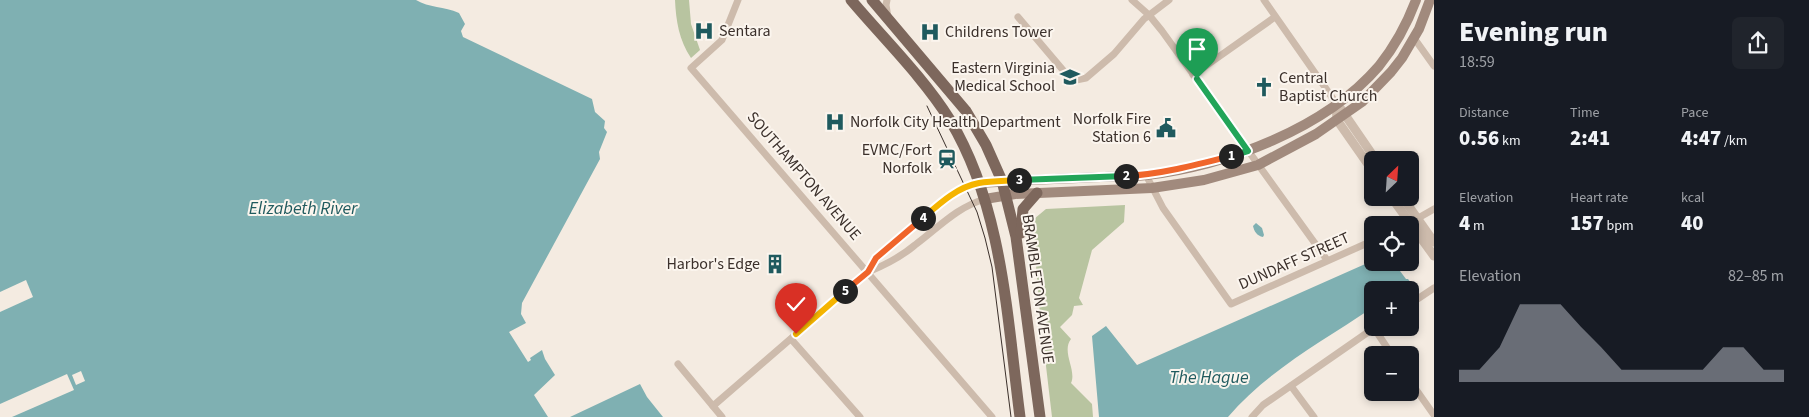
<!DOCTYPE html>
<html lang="en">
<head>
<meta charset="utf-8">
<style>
	body { margin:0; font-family:"Source Sans 3",sans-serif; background:#20242c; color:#f1f3f6; height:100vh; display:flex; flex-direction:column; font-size:19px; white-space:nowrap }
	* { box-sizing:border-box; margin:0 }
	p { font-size:16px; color:#9ea1a6 }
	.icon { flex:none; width:28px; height:28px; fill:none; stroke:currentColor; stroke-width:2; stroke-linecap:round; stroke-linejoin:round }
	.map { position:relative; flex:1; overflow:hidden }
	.side { display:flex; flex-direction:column; background:#171b24; width:375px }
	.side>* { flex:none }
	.needle { width:32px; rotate:25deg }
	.controls { position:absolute; left:1364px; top:151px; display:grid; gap:10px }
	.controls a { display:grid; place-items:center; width:55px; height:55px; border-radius:8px; background:#171b24; box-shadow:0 2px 8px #0003; font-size:25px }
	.pin { position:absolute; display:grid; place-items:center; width:42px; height:42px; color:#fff; margin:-51px -21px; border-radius:50% 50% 50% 0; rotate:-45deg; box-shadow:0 0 5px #0007 }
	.pin .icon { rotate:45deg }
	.km { position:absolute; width:25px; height:25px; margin:-12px; border-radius:50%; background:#222; color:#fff; font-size:14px; line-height:25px; text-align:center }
	.round { display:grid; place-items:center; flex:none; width:52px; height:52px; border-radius:8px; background:#20242c }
	.headline { display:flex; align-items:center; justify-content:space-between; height:85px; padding:0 25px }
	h1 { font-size:28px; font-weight:800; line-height:38px }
	.metrics { display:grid; grid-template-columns:repeat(3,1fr); gap:8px; height:85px; padding:5px 25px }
	.metrics div { display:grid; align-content:center }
	.metrics b { font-size:21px; font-weight:800 }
	.metrics small { font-size:14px; font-weight:400 }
	.metrics p { font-size:14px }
	.chart { height:140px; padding:10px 25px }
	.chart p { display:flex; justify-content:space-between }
	.chart svg { width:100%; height:90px; margin-top:5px; fill:#8c9099; opacity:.7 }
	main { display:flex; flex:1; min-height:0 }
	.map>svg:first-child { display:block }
	.green { fill:#b8c4a0 }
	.water { fill:#7fb0b2 }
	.pier { fill:#f4ebe1 }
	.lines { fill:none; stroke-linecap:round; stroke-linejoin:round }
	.minor { stroke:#cdbbac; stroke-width:7 }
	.tertiary { stroke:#cdbbac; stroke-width:9 }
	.secondary { stroke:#a18a7d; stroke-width:10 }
	.primary { stroke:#7d675c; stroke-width:11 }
	.tram { stroke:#3b302b; stroke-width:1 }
	.split-1-casing { stroke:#fff; stroke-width:10 }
	.split-2-casing { stroke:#fff; stroke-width:10 }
	.split-3-casing { stroke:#fff; stroke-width:10 }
	.split-4-casing { stroke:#fff; stroke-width:10 }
	.split-5-casing { stroke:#fff; stroke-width:10 }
	.split-6-casing { stroke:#fff; stroke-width:10 }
	.split-1 { stroke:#22a559; stroke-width:6 }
	.split-2 { stroke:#f0652b; stroke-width:6 }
	.split-3 { stroke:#22a559; stroke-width:6 }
	.split-4 { stroke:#f5b400; stroke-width:6 }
	.split-5 { stroke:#f0652b; stroke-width:6 }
	.split-6 { stroke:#f5b400; stroke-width:6 }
	.labels { text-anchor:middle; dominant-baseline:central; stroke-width:4; stroke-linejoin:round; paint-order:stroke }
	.poi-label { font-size:16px; fill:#3b302b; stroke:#fbf5ee; text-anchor:start }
	.street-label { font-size:16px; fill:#3b302b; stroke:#fbf5ee }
	.water-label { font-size:18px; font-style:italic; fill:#1f5a5e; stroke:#fbf5ee }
</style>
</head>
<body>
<main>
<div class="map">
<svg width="1434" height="417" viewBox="0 0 1434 417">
	<rect width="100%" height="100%" fill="#f4ebe1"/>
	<g class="green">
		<path d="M 675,0 L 689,0 L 691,24 L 700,50 L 691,58 C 679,40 676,21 675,0 Z"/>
		<path d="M 1125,205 L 1124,222 L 1092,250 L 1079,298 L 1083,305 L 1074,306 L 1072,315 L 1060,327 L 1071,339 C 1061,352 1077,370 1071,383 L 1092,404 L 1093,417 L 1052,417 L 1040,315 L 1033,228 L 1034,219 L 1046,209 Z"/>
	</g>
	<g class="water">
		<path d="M 0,0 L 416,0 C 429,8 444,6 459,13 L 465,24 L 461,31 L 463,37 L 592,99 L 595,112 L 605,121 L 604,128 L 607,132 L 599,152 L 600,159 L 522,303 L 521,314 L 526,323 L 509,332 L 528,362 L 531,360 L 530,358 L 542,350 L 545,359 L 555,375 L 534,395 L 548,417 L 0,417 Z"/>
		<path d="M 1256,223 L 1262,228 L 1264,235 L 1263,237 C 1257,236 1254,231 1253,226 Z"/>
		<path d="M 1372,261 L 1394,263 L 1406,279 L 1408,279 L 1411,283 L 1400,290 L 1372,290 L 1372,308 C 1323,341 1267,371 1228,417 L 1099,417 L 1092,336 L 1106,326 L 1137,365 Z"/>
		<path d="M 640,384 L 647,397 L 663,417 L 570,417 Z"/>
	</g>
	<g class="pier">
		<path d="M 26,280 L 33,297 L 0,312 L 0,292 Z"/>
		<path d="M 81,371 L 85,381 L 76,385 L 72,375 Z"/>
		<path d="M 67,374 L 74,390 L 12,417 L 0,417 L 0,404 Z"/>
	</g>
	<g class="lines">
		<g class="minor">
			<path d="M 738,0 L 722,40 L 691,68 L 992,417"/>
			<path d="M 887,0 L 886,5 L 888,17"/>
			<path d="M 1132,0 L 1149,15 L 1162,31 L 1327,260"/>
			<path d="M 1264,0 L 1336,103"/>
			<path d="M 1018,17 L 1068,76 L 1076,80 L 1086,78 L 1114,54 L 1144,19 L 1169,0"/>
			<path d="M 1414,38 L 1434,66"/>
			<path d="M 1193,75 L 1275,17"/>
			<path d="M 1146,175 L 1163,208 L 1231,304 L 1372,241"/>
			<path d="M 1413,221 L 1434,209"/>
			<path d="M 868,272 C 878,254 894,243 909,230 C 931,212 952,189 980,183"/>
			<path d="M 1410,304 L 1434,288"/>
			<path d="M 1374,328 L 1392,355"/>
			<path d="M 791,339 L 860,417"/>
			<path d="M 678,364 L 722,417"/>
			<path d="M 1410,381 L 1434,415"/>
			<path d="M 1291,386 L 1314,417"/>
			<path d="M 713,406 L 868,272 C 885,265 901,257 915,245 C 938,228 957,207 985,199"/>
			<path d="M 1252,417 L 1263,405 L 1374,328"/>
		</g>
		<g class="tertiary">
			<path d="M 1336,103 L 1337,120 L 1372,170"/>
			<path d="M 1341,109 L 1376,160"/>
			<path d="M 1392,198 L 1434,256"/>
			<path d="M 1403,198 L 1434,242"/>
		</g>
		<g class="secondary">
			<path d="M 980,183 C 1020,180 1061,179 1101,177 C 1116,176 1132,177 1147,175 C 1227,165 1325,129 1379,66 C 1395,46 1407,24 1416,0"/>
			<path d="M 985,199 L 1015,194 L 1152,188 L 1204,180 L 1258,165 L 1316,134 L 1362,102 L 1391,72 L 1402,58 L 1419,29 L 1430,0"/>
		</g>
		<g class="primary">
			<path d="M 851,0 C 884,39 923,77 950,120 C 1003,208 1007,318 1020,417"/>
			<path d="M 872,0 L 966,111 L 986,145 L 1002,181 L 1016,237 L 1040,417"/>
			<path d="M 1021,233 L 1023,209 L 1037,193"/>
		</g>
		<path class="tram" d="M 927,106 L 977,212 L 985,238 L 992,267 L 1011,417"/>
	</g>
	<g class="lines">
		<defs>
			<path id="split-1" d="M 1197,79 L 1248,151 L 1231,156"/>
			<path id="split-2" d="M 1126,176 C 1162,174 1196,165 1231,156"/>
			<path id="split-3" d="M 1019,180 L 1126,176"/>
			<path id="split-4" d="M 923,218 C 939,204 957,187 979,183 C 992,181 1006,181 1019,180"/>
			<path id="split-5" d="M 845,291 L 868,272 L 876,258 L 923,218"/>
			<path id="split-6" d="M 796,334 L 845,291"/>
		</defs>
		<use href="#split-1" class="split-1-casing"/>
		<use href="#split-2" class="split-2-casing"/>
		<use href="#split-3" class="split-3-casing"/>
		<use href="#split-4" class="split-4-casing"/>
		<use href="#split-5" class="split-5-casing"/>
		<use href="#split-6" class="split-6-casing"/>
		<use href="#split-1" class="split-1"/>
		<use href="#split-2" class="split-2"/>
		<use href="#split-3" class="split-3"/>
		<use href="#split-4" class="split-4"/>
		<use href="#split-5" class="split-5"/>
		<use href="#split-6" class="split-6"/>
	</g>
	<defs>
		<symbol id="hospital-bare" viewBox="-9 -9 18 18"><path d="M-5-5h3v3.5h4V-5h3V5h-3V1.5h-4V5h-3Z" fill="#1f5a5e" stroke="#fbf5ee" stroke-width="2.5" paint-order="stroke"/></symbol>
		<symbol id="university-bare" viewBox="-9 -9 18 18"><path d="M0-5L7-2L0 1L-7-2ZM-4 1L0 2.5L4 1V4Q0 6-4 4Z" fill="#1f5a5e" stroke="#fbf5ee" stroke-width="2.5" paint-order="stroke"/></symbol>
		<symbol id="church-bare" viewBox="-9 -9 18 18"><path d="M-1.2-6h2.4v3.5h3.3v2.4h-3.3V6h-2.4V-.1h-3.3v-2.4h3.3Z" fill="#1f5a5e" stroke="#fbf5ee" stroke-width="2.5" paint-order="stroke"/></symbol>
		<symbol id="civic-bare" viewBox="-9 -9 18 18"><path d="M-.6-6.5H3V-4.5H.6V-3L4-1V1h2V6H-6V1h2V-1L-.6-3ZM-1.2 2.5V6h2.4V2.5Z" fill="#1f5a5e" stroke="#fbf5ee" stroke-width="2.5" paint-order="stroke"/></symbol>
		<symbol id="station-bare" viewBox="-9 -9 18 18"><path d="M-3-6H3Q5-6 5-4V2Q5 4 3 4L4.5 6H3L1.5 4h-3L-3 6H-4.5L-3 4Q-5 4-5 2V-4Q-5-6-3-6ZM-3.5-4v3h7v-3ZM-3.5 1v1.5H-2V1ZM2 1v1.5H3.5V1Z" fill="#1f5a5e" stroke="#fbf5ee" stroke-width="2.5" paint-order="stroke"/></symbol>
		<symbol id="building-bare" viewBox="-9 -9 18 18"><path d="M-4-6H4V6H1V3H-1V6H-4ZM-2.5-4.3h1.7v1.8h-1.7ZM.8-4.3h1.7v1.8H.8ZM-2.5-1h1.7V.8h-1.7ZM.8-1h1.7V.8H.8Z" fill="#1f5a5e" stroke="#fbf5ee" stroke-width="2.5" paint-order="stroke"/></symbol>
	</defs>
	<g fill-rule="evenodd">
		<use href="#hospital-bare" x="690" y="17" width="28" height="28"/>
		<use href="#hospital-bare" x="916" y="18" width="28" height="28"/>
		<use href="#university-bare" x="1056" y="63" width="28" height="28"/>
		<use href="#church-bare" x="1250" y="73" width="28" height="28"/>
		<use href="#hospital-bare" x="821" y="108" width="28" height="28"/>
		<use href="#civic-bare" x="1152" y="114" width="28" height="28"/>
		<use href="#station-bare" x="933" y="145" width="28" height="28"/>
		<use href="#building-bare" x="761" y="250" width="28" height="28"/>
	</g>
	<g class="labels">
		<g class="poi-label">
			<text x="719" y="31">Sentara</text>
			<text x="945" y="32">Childrens Tower</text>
			<text x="1055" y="68" text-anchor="end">Eastern Virginia<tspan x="1055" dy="18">Medical School</tspan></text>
			<text x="1279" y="78">Central<tspan x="1279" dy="18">Baptist Church</tspan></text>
			<text x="1151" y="119" text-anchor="end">Norfolk Fire<tspan x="1151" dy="18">Station 6</tspan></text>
			<text x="850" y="122">Norfolk City Health Department</text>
			<text x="932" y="150" text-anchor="end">EVMC/Fort<tspan x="932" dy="18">Norfolk</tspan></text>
			<text x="760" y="264" text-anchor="end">Harbor's Edge</text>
		</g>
		<g class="street-label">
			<text transform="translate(804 176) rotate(49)">SOUTHAMPTON AVENUE</text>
			<text transform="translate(1294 261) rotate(-24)">DUNDAFF STREET</text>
			<text transform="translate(1038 289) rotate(82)">BRAMBLETON AVENUE</text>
		</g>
		<g class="water-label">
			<text x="303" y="208">Elizabeth River</text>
			<text x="1209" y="377">The Hague</text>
		</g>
	</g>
</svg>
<div class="controls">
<a><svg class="needle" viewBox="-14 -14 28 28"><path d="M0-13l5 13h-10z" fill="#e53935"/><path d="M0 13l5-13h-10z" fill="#9ea1a6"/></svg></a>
<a><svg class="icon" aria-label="locate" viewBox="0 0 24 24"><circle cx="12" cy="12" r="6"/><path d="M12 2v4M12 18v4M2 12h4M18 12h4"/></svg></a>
<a>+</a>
<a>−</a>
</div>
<div class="pin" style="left:1197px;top:79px;background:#1e9e55"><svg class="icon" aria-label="arrive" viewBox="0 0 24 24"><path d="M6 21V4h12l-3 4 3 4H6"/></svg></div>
<div class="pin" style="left:796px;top:334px;background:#d93025"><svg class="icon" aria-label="check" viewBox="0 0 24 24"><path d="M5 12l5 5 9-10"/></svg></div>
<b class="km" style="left:1231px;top:156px">1</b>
<b class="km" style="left:1126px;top:176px">2</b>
<b class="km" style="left:1019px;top:180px">3</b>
<b class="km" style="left:923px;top:218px">4</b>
<b class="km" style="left:845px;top:291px">5</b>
</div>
<section class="side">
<div class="headline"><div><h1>Evening run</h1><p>18:59</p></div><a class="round"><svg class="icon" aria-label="share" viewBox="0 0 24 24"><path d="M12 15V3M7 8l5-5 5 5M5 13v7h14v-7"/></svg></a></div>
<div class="metrics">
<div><p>Distance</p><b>0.56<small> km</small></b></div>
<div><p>Time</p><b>2:41</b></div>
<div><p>Pace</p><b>4:47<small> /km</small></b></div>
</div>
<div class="metrics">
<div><p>Elevation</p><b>4<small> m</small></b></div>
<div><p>Heart rate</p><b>157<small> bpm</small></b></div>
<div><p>kcal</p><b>40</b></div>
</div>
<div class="chart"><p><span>Elevation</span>82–85 m</p>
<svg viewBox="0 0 160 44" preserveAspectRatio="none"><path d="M0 44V38L10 38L20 27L30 6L40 6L50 6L60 17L70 27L80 38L90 38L100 38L110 38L120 38L130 27L140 27L150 38L160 38V44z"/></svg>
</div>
</section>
</main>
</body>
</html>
